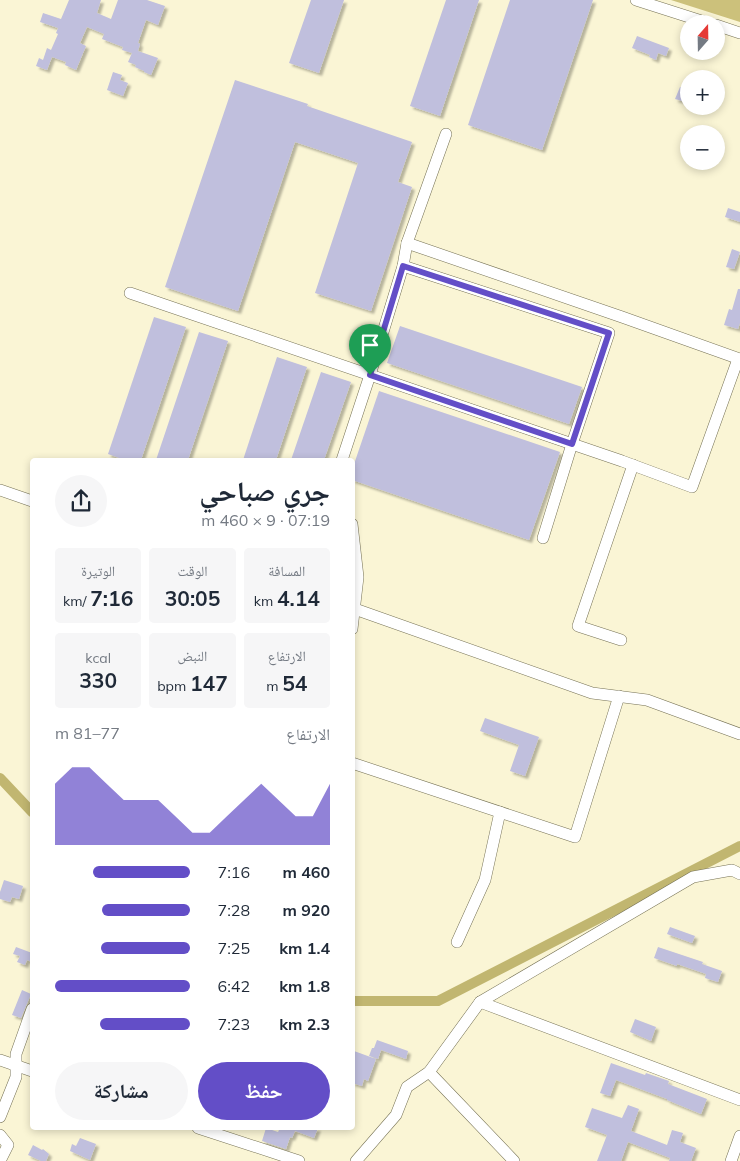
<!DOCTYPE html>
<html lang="ar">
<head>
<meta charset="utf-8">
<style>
	body { margin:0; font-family:Mulish,"Noto Naskh Arabic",sans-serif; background:#f6f6f7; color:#1f2937; direction:rtl; height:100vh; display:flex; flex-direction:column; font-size:19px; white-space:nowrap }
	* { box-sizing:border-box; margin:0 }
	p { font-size:16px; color:#747a83 }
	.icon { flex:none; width:28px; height:28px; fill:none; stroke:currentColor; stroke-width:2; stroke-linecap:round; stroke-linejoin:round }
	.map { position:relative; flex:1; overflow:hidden; direction:ltr }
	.panel { position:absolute; left:30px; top:458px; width:325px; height:672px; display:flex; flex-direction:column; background:#fff; border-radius:5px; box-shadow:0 2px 8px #0003; direction:rtl }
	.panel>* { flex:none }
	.needle { width:32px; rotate:20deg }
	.fabs { position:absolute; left:680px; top:15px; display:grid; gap:10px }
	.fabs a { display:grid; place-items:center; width:45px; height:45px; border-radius:50%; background:#fff; box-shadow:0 2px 8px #0003; font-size:25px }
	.pin { position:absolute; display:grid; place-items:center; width:42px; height:42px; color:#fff; margin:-51px -21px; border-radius:50% 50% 50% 0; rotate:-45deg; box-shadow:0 0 5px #0007 }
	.pin .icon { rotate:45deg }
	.round { display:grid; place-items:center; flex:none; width:52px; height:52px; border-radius:26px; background:#f6f6f7 }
	.summary { display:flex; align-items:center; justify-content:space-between; height:85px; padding:0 25px }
	h1 { font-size:28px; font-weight:700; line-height:38px }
	.figures { display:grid; grid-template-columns:repeat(3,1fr); gap:8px; height:85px; padding:5px 25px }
	.figures div { display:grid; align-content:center; border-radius:5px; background:#f6f6f7; text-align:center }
	.figures b { font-size:21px; font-weight:700 }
	.figures small { font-size:14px; font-weight:400 }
	.figures p { font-size:14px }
	.chart { height:140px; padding:10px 25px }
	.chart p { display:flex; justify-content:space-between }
	.chart svg { width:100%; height:90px; margin-top:5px; fill:#634ec7; opacity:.7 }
	.cta { display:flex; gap:10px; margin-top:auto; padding:10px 25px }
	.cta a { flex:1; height:58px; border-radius:30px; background:#634ec7; color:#fff; font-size:20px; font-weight:700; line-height:58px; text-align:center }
	.cta a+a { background:#f6f6f7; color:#1f2937 }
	ul { padding:0 25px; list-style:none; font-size:16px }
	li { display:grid; grid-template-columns:80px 60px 1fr; align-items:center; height:38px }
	li i { height:12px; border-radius:6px; background:#634ec7 }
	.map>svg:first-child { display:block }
	.forest { fill:#ccc17b }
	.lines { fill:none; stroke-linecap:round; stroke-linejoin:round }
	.canal { stroke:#c1b670; stroke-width:10 }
	.building { fill:#c0bfdd; filter:url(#shadow) }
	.street-casing { stroke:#767255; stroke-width:12 }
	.street { stroke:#fff; stroke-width:11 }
	.route-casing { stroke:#fff; stroke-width:10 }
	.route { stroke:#634ec7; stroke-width:6 }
</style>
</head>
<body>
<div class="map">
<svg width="740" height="1161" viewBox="0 0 740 1161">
	<defs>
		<filter id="shadow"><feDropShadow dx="3" dy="3" stdDeviation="1" flood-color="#0004"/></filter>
	</defs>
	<rect width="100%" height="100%" fill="#faf5d5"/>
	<path class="forest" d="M 671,0 L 740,0 L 740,22 Z"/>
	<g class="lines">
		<g class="canal">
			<path d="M 0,778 L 32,812"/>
			<path d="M 352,1001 L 438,1001 L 740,846"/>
		</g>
	</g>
	<g class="building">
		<path d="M 69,0 L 101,0 L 97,13 L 111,19 L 118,0 L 147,0 L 165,6 L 158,25 L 146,20 L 138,43 L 140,44 L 138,51 L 158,58 L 151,75 L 144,72 L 144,71 L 135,67 L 136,65 L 128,62 L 132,53 L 122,50 L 123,47 L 102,39 L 104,34 L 87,27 L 80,43 L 86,46 L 76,70 L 65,65 L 66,62 L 52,57 L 47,70 L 36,66 L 39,58 L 43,60 L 47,48 L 51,50 L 58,34 L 56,33 L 58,28 L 40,22 L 43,13 L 61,19 Z"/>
		<path d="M 311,0 L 344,0 L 319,73 L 289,63 Z"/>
		<path d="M 446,0 L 479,0 L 440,116 L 410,106 Z"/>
		<path d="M 510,0 L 593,0 L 542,150 L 468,125 Z"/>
		<path d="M 637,36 L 669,48 L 666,56 L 658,53 L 656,60 L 649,57 L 650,55 L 632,48 Z"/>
		<path d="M 113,72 L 122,75 L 120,80 L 128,83 L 123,96 L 107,90 Z"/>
		<path d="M 235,80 L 308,104 L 307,106 L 412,142 L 398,182 L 412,187 L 371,311 L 315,293 L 358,163 L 295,142 L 238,311 L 165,287 Z"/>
		<path d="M 680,87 L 689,90 L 689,103 L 675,99 Z"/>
		<path d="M 728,208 L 740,212 L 740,222 L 725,217 Z"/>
		<path d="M 732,249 L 740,252 L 734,269 L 726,267 Z"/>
		<path d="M 738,289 L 740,289 L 740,323 L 738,329 L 724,325 L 729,309 L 732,310 Z"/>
		<path d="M 154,317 L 186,327 L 141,460 L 125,460 L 108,454 Z"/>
		<path d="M 400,326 L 582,387 L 569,424 L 387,363 Z"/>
		<path d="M 199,332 L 228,341 L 188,460 L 156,460 Z"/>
		<path d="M 277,357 L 307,367 L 276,460 L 243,460 Z"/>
		<path d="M 321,372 L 351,382 L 324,460 L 291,460 Z"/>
		<path d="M 379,391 L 560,452 L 529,540 L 352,480 L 352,470 Z"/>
		<path d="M 485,718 L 539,737 L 525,776 L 510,771 L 519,745 L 480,731 Z"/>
		<path d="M 4,880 L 23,886 L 19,899 L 12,897 L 10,902 L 0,899 L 0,892 Z"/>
		<path d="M 670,927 L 695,936 L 692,943 L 667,934 Z"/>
		<path d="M 16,947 L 32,953 L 32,962 L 27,960 L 25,965 L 17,962 L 20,956 L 13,954 Z"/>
		<path d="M 658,947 L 703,962 L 702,964 L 722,971 L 718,982 L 705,978 L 706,974 L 677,964 L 677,966 L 654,958 Z"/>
		<path d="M 22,990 L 31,994 L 21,1018 L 12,1015 Z"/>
		<path d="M 635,1019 L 656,1027 L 651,1041 L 630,1032 Z"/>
		<path d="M 377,1040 L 408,1051 L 406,1059 L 381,1050 L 378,1059 L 369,1056 L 372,1048 L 374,1048 Z"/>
		<path d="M 354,1051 L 376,1059 L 368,1081 L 364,1079 L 362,1086 L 352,1083 L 352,1055 Z"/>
		<path d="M 611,1063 L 645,1075 L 646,1073 L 669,1081 L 668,1084 L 707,1099 L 701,1114 L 667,1100 L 667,1099 L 616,1080 L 610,1096 L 600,1093 Z"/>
		<path d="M 628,1105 L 639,1109 L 631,1131 L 667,1145 L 672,1130 L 683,1133 L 680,1142 L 696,1148 L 691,1161 L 669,1161 L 670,1158 L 628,1142 L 621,1161 L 597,1161 L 607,1135 L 585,1127 L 592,1108 L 622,1118 Z"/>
		<path d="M 266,1128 L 278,1132 L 280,1128 L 318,1128 L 314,1138 L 295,1131 L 292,1138 L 290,1137 L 286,1149 L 262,1141 Z"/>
		<path d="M 80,1138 L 96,1144 L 90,1160 L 70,1151 L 72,1144 L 76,1146 Z"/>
		<path d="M 33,1145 L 42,1150 L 43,1149 L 49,1154 L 46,1161 L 41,1161 L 28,1155 Z"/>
	</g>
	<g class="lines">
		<defs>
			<g id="street">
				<path d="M 636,0 L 711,24"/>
				<path d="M 716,25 L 740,33"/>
				<path d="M 407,243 L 622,317 L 740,359"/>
				<path d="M 403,266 L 609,333 L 572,444 L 543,538"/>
				<path d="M 130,293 L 622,461 L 692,487 L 738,359"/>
				<path d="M 342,460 L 370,375 L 403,266 L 407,243 L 446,134"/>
				<path d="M 0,490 L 32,501"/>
				<path d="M 352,524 L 358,577 L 352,629"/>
				<path d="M 352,608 L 592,693 L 647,700 L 740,734"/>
				<path d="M 621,640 L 578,626 L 633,465"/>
				<path d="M 352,763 L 575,837 L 619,696"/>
				<path d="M 457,942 L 485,880 L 500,812"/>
				<path d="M 480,1002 L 740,1100"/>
				<path d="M 0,1060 L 32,1071"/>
				<path d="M 429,1072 L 514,1161"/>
				<path d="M 0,1117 L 16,1077 L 16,1054 L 32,1009"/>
				<path d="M 198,1128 L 299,1161"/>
				<path d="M 0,1135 L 8,1145 L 0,1161"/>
				<path d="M 356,1161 L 396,1115 L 407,1087 L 429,1072 L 480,1002 L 693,877 L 732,870 L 740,874"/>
				<path d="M 731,1161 L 740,1136"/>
			</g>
		</defs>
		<use href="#street" class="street-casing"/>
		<use href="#street" class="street"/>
	</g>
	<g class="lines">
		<defs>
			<path id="route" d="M 403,266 L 609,333 L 572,444 L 370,375 Z"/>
		</defs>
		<use href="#route" class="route-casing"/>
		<use href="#route" class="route"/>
	</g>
</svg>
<div class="fabs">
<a><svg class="needle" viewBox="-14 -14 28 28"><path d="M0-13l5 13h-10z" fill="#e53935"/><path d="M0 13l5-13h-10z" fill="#747a83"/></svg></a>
<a>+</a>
<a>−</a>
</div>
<div class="pin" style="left:370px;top:375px;background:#1e9e55"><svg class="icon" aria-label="arrive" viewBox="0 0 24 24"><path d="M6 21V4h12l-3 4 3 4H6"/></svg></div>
<section class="panel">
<div class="summary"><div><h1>جري صباحي</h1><p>07:19 · 9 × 460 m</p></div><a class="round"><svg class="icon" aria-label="share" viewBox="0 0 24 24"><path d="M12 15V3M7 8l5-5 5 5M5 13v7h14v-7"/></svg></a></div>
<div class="figures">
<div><p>المسافة</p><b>4.14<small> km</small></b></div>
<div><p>الوقت</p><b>30:05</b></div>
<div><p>الوتيرة</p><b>7:16<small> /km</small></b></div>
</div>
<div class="figures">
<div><p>الارتفاع</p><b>54<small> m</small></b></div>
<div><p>النبض</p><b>147<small> bpm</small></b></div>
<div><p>kcal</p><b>330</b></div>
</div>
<div class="chart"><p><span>الارتفاع</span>77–81 m</p>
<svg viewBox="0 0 160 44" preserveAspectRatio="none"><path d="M0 44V14L10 6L20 6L30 14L40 22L50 22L60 22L70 30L80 38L90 38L100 30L110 22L120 14L130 22L140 30L150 30L160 14V44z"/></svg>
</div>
<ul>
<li><b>460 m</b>7:16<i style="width:72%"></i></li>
<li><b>920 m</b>7:28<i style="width:65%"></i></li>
<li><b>1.4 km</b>7:25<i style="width:66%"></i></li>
<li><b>1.8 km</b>6:42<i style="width:100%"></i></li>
<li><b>2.3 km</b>7:23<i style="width:67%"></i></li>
</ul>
<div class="cta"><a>حفظ</a><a>مشاركة</a></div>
</section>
</div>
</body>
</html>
